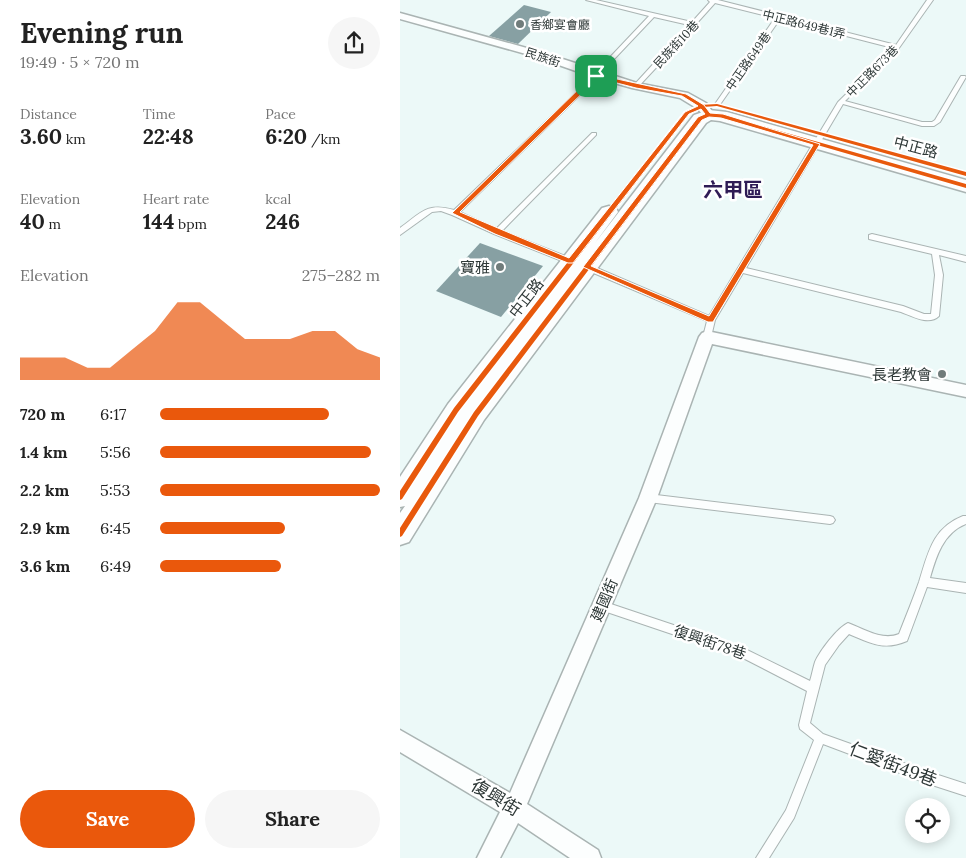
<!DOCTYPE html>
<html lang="en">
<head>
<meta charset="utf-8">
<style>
	body { margin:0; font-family:Lora,"Noto Sans TC",serif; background:#f6f6f6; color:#222; height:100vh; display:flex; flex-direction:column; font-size:19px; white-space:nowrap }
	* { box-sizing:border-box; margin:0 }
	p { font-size:16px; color:#767676 }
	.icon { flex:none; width:28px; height:28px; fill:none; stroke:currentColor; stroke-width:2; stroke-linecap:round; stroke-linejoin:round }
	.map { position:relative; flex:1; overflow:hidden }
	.panel { display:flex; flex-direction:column; background:#fff; width:400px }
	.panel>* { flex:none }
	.controls { position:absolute; left:505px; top:798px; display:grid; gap:10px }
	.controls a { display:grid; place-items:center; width:45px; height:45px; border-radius:50%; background:#fff; box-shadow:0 2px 12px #0003; font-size:25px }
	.pin { position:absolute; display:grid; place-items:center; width:42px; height:42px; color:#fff; margin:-21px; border-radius:10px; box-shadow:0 2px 8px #0006 }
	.round { display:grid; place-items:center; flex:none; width:52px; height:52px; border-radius:26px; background:#f6f6f6 }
	.headline { display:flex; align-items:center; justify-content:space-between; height:85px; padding:0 20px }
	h1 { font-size:28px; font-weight:700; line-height:38px }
	.metrics { display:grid; grid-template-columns:repeat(3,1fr); gap:8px; height:85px; padding:5px 20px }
	.metrics div { display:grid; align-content:center }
	.metrics b { font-size:21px; font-weight:700 }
	.metrics small { font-size:14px; font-weight:400 }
	.metrics p { font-size:14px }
	.chart { height:140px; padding:10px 20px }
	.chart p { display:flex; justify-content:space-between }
	.chart svg { width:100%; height:90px; margin-top:5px; fill:#ea580c; opacity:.7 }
	.primary-button { display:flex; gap:10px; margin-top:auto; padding:10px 20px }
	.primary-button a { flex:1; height:58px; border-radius:30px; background:#ea580c; color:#fff; font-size:20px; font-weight:700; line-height:58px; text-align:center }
	.primary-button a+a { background:#f6f6f6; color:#222 }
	ul { padding:0 20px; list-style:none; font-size:16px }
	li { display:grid; grid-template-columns:80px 60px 1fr; align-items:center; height:38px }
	li i { height:12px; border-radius:6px; background:#ea580c }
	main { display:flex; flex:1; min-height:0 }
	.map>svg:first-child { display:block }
	.building { fill:#87a0a3 }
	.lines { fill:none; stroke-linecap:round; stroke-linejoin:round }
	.lane-casing { stroke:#aab4b3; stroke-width:2 }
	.street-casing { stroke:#aab4b3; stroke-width:3 }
	.secondary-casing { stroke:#aab4b3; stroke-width:3 }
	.lane { fill:#fcfefe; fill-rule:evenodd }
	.street { fill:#fcfefe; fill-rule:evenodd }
	.secondary { fill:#fcfefe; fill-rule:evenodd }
	.cycleway-casing { stroke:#fff; stroke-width:3 }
	.cycleway { fill:#e8590c; fill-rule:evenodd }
	.route { fill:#ea580c; stroke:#fff; fill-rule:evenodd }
	.poi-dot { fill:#707c7b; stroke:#fff; stroke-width:2 }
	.labels { text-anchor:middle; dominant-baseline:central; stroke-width:5; stroke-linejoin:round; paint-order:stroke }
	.far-poi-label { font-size:12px; fill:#2e3837; stroke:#fff; text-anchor:start }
	.far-street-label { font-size:12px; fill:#2e3837; stroke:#fff }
	.street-label { font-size:15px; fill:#2e3837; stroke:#fff }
	.poi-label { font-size:15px; fill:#2e3837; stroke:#fff; text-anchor:end }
	.near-street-label { font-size:18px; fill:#2e3837; stroke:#fff }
	.district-label { font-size:20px; font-weight:bold; fill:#2e1b55; stroke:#fff }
</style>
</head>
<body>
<main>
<section class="panel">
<div class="headline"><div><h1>Evening run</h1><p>19:49 · 5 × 720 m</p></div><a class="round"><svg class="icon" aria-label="share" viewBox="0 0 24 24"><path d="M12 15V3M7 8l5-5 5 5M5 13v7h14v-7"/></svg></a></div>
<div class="metrics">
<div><p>Distance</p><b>3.60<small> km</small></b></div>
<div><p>Time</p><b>22:48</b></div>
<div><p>Pace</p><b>6:20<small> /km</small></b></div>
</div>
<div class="metrics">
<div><p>Elevation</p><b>40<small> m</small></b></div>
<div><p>Heart rate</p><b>144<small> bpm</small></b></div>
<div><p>kcal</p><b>246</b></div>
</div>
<div class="chart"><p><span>Elevation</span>275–282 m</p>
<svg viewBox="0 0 160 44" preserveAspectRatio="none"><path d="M0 44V33L10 33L20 33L30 38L40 38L50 29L60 20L70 6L80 6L90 15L100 24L110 24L120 24L130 20L140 20L150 29L160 33V44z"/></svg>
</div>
<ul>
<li><b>720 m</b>6:17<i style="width:77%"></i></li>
<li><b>1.4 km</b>5:56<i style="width:96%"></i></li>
<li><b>2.2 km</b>5:53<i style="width:100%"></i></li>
<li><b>2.9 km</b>6:45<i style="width:57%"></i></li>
<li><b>3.6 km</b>6:49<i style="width:55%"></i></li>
</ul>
<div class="primary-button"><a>Save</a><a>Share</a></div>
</section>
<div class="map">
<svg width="566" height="858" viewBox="0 0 566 858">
	<rect width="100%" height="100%" fill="#ecf9f8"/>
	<g class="building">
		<path d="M 124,5 L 151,12 L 118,44 L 89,36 Z"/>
		<path d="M 80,243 L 143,266 L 101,317 L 36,291 Z"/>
	</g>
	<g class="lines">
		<defs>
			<g id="lane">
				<path d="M 186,0 L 196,0 L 292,22 L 310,2 L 308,0 L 318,0 L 496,45 L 527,0 L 533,0 L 499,48 L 445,101 L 522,122 L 532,122 L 535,120 L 561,76 L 565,76 L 566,77 L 540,122 L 534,126 L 522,126 L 443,104 L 346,268 L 503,306 L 524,314 L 531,314 L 535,275 L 532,254 L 469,239 L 469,235 L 472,234 L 566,256 L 566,262 L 539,255 L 543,275 L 539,316 C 529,326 512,316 501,312 L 343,273 L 315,320 L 311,337 L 307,340 L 303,337 L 307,321 L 184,269 L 183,267 L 184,265 L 190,265 L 309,316 L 438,102 L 493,48 L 380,19 L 319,106 L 315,106 L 315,104 L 375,18 L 315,3 L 297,23 L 297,25 L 295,26 L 238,87 L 234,87 L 234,85 L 289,25 L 254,17 L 183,92 L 60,212 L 96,229 L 192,133 L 196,133 L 196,135 L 102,231 L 173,259 L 174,261 L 173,263 L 167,263 L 94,234 L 52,215 L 41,211 L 32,212 L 0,235 L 0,228 C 21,213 27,202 54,210 L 179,90 L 249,16 Z"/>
				<path d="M 248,494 L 430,516 L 433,517 L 435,520 L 433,523 L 430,524 L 248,502 L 245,501 L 243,498 L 245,495 Z"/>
				<path d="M 563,516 L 566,516 L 566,524 C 543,533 536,557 530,578 L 566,583 L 566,593 L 527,587 L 507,641 C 484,651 470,643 449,634 L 439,645 L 425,665 L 410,723 L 423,734 L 529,772 L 566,784 L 566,796 L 529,784 L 423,744 L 394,818 L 369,858 L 356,858 L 386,810 L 414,740 L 400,729 L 399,725 L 407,691 L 343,658 L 198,609 L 197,606 L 198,603 L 202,601 L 345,649 L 410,681 C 412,675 413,668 415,662 C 420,651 437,628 448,623 C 464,629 482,641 499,634 C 506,616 513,599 519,582 C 528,554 532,528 563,516 Z"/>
			</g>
			<g id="street">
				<path d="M 0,13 L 141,52 L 237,83 L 288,93 L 306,103 L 315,115 L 313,118 L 305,118 L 298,109 L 280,98 L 232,88 L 193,77 L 133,56 L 0,19 Z"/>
				<path d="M 307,331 L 566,385 L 566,397 L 312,344 L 257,498 L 127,804 L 198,850 L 201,858 L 170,858 L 118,823 L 100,858 L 77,858 L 100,812 L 0,752 L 0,730 L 110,793 L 239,498 L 299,337 L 302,333 Z"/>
			</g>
			<path id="secondary" d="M 309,110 L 327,112 L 566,180 L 566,192 L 320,121 L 311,120 L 306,123 L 84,420 L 9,542 L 0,545 L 0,513 L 5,506 L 0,507 L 0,477 L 48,404 L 202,208 L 209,206 L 216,208 L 218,212 L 195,243 L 294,115 Z"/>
		</defs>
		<use href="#lane" class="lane-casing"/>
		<use href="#street" class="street-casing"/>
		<use href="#secondary" class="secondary-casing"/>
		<use href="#lane" class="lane"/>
		<use href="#street" class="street"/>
		<use href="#secondary" class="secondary"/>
		<defs>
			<g id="cycleway">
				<path d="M 317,104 L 566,172 L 566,176 L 317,106 L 303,107 L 289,114 L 58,412 L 2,499 L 0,500 L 0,491 L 54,408 L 285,112 L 300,105 Z"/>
				<path d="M 309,114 L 323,115 L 566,184 L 566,188 L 321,117 L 310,116 L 302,120 L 78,416 L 2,536 L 0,537 L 0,528 L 74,412 L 298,118 Z"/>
			</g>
		</defs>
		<use href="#cycleway" class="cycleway-casing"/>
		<use href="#cycleway" class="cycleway"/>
	</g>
	<path class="route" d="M 194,74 L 286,94 L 304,105 L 310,113 L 323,114 L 420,144 L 313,322 L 308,322 L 183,267 L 298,117 L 305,114 L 301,109 L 289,114 L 173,263 L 168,263 L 95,234 L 52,213 ZM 198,78 L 236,88 L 282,96 L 298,106 L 285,112 L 169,258 L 60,212 ZM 309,117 L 321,118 L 413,145 L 309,316 L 191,266 L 302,120 Z"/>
	<g class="poi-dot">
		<circle cx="120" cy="24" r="5"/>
		<circle cx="100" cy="267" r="5"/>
		<circle cx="542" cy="374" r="5"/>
	</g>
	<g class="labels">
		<g class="far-poi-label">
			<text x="130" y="24">香鄉宴會廳</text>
		</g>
		<g class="far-street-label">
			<text transform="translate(404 24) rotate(14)">中正路649巷1弄</text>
			<text transform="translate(276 44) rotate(-47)">民族街10巷</text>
			<text transform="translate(143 57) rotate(18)">民族街</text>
			<text transform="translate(348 61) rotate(-55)">中正路649巷</text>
			<text transform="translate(472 71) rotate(-45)">中正路673巷</text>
		</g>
		<g class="street-label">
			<text transform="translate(516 147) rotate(15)">中正路</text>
			<text transform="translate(126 298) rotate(-52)">中正路</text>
			<text transform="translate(204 600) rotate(-67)">建國街</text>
			<text transform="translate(310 642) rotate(19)">復興街78巷</text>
		</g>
		<g class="poi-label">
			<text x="90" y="267">寶雅</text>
			<text x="532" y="374">長老教會</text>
		</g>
		<g class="near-street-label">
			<text transform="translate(493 764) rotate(21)">仁愛街49巷</text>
			<text transform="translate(96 797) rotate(31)">復興街</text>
		</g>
		<g class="district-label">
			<text x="333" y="189">六甲區</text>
		</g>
	</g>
</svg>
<div class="controls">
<a><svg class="icon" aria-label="locate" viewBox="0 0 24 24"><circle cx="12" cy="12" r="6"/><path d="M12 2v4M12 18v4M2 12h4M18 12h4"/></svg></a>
</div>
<div class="pin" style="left:196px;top:76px;background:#1e9e55"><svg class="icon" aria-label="arrive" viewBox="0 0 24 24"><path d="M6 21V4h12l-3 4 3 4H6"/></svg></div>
</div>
</main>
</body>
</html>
